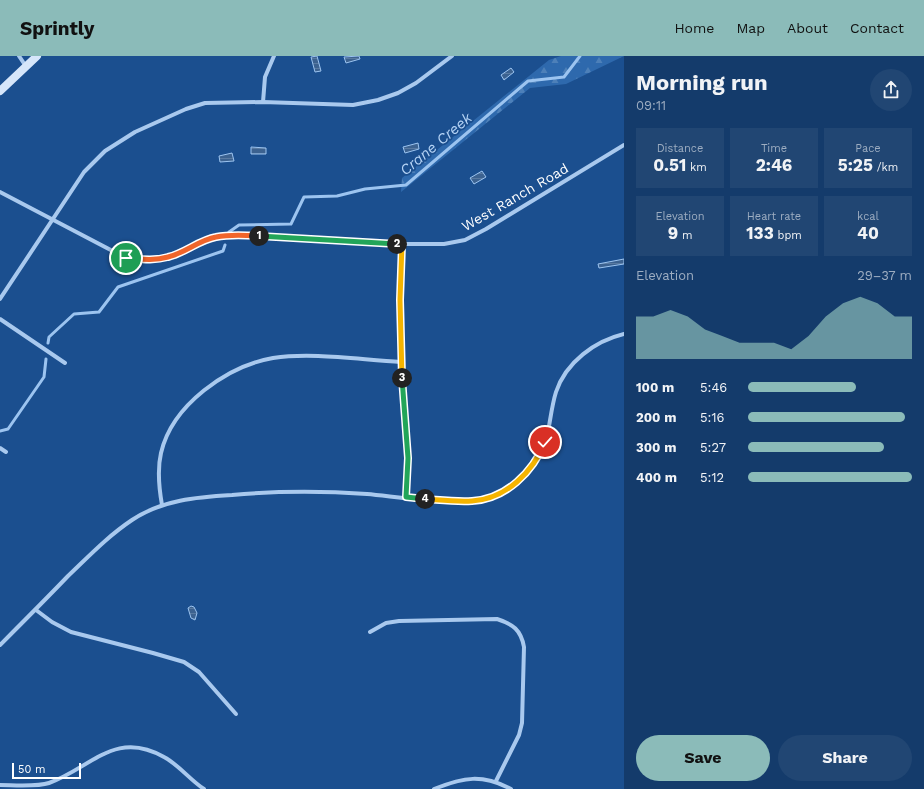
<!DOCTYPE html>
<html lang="en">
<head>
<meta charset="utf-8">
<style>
	body { margin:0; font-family:"Work Sans",sans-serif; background:#214673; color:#f1f3f6; height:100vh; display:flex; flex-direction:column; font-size:15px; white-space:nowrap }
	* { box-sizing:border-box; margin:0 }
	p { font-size:13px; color:#9dadc1 }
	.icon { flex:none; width:22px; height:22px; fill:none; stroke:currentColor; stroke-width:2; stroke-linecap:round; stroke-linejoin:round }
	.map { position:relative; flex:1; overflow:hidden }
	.details { display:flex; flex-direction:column; background:#143b6b; width:300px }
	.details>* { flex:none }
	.scale { position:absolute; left:12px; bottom:10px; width:69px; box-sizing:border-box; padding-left:4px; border:2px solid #fff; border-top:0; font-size:11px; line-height:14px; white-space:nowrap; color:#fff; -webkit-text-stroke:3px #1b4f8f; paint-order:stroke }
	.pin { position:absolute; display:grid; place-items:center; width:34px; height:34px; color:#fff; margin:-17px; border:2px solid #fff; border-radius:50%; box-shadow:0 1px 4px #0007 }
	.km { position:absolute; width:20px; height:20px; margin:-10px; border-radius:50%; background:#222; color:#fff; font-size:11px; line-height:20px; text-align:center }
	.round { display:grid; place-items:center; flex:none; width:42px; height:42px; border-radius:21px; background:#214673 }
	.overview { display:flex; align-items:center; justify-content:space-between; height:68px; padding:0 12px }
	h1 { font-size:22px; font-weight:700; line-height:30px }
	.metrics { display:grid; grid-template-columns:repeat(3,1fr); gap:6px; height:68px; padding:4px 12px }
	.metrics div { display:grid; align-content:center; border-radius:0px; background:#214673; text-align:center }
	.metrics b { font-size:17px; font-weight:700 }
	.metrics small { font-size:11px; font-weight:400 }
	.metrics p { font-size:11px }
	.chart { height:112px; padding:8px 12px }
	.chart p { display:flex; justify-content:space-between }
	.chart svg { width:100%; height:72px; margin-top:4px; fill:#8bbbb9; opacity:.7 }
	.primary-button { display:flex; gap:8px; margin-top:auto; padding:8px 12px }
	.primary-button a { flex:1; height:46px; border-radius:24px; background:#8bbbb9; color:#111; font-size:16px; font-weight:700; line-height:46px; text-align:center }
	.primary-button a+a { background:#214673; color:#f1f3f6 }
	ul { padding:0 12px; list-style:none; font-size:13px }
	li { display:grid; grid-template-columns:64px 48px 1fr; align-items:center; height:30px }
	li i { height:10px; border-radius:5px; background:#8bbbb9 }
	header { display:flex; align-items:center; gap:24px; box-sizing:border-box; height:56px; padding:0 20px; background:#8bbbb9; color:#111 }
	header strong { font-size:19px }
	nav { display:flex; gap:22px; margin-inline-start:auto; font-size:14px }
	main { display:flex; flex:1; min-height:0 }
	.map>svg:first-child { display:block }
	.forest { fill:url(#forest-firs) }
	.water { fill:url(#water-rules); stroke:#9cc4f0 }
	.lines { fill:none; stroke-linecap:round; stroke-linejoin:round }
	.stream { stroke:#9cc4f0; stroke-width:3 }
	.street { stroke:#a9c9ee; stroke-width:4 }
	.secondary { stroke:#d6e6fa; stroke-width:8 }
	.split-1-casing { stroke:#fff; stroke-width:8 }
	.split-2-casing { stroke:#fff; stroke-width:8 }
	.split-3-casing { stroke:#fff; stroke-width:8 }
	.split-4-casing { stroke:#fff; stroke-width:8 }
	.split-5-casing { stroke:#fff; stroke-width:8 }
	.split-1 { stroke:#f0652b; stroke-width:5 }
	.split-2 { stroke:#22a559; stroke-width:5 }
	.split-3 { stroke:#f5b400; stroke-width:5 }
	.split-4 { stroke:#22a559; stroke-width:5 }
	.split-5 { stroke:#f5b400; stroke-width:5 }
	.labels { text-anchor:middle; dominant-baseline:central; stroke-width:3.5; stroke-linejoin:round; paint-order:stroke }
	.street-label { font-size:14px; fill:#fff; stroke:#1b4f8f }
	.water-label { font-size:15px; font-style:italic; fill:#b5d3f5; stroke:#1b4f8f }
</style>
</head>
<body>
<header>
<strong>Sprintly</strong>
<nav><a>Home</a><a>Map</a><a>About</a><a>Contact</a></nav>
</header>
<main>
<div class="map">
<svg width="624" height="733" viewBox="0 0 624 733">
	<defs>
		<pattern id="forest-firs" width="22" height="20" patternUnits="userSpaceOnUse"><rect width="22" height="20" fill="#2e69ad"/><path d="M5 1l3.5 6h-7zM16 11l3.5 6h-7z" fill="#4d80b9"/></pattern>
		<pattern id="water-rules" width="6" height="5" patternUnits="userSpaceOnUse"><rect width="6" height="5" fill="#3c6290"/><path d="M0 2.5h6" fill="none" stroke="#597aa1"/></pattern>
	</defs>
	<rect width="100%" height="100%" fill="#1b4f8f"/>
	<path class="forest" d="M 561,0 L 624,0 L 566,28 L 530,32 L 401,136 L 402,122 L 549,4 Z"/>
	<g class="water">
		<path d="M 317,0 L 321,15 L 315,16 L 311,1 Z"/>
		<path d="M 359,0 L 360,3 L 346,7 L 344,1 Z"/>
		<path d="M 511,12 L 514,16 L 504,24 L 501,19 Z"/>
		<path d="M 418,87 L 419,93 L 405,97 L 403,91 Z"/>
		<path d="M 251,91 L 266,92 L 266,98 L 251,98 Z"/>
		<path d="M 232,97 L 234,105 L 220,106 L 219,100 Z"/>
		<path d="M 482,115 L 486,121 L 474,128 L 470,122 Z"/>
		<path d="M 624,203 L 624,208 L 599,212 L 598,208 Z"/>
		<path d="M 191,550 L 194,551 L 197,557 L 195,564 L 191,562 L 188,552 Z"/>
	</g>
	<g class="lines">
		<g class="stream">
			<path d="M 229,176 L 239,169 L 291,168 L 304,141 L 337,140 L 365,133 L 406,129 L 528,25 L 564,21 L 580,0"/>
			<path d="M 48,287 L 49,281 L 74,258 L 99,256 L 118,231 L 223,195 L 225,189"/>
			<path d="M 0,375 L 8,373 L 44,321 L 46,303"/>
		</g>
		<g class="street">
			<path d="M 19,0 L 25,9"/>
			<path d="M 263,46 L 265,21 L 274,0"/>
			<path d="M 0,136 L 126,202 L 151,204 L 169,201 L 199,186 L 216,181 L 238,179 L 402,188 L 444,188 L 465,184 L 486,173 L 624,89"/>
			<path d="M 402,188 C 400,228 399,268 401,307 C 404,352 410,396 407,441"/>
			<path d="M 0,243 L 84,116 L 105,95 L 135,76 L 186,53 L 205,47 L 263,46 L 353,49 L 378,44 L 398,37 L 416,27 L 452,0"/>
			<path d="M 0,263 L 65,307"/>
			<path d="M 0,392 L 6,396"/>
			<path d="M 162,449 C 159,432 157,414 161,397 C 172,349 227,310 273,302 C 313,296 361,304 401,306"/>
			<path d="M 36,554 L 52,566 L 71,576 L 153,597 L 184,606 L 199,616 L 236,658"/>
			<path d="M 370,576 L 386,567 L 399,565 L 497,563 C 513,568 521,574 524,591 L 522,667 L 519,679 L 496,725"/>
			<path d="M 0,589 C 23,566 46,543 68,520 C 89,500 108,480 132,464 C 162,444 197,441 232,439 C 277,435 322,435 367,438 C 401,441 464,452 494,440 C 517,430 539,410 546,385 C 550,369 551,352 556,336 C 566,306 595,285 624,278"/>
			<path d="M 0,729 C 13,729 37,731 49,727 C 91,712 115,673 164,701 C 179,709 190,724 204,733"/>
			<path d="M 434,733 C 464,721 482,718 511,733"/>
		</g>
		<path class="secondary" d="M 0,35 L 37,0"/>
	</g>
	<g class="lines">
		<defs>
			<path id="split-1" d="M 126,202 C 140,203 154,205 168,201 C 185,197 199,184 216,181 C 230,178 245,179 259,180"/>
			<path id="split-2" d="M 259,180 L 397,188"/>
			<path id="split-3" d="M 397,188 L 402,188 L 400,244 L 402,322"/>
			<path id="split-4" d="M 402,322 L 408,402 L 406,441 L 425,443"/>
			<path id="split-5" d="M 425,443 C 440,444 456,446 472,445 C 506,443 533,416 545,386"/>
		</defs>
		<use href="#split-1" class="split-1-casing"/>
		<use href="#split-2" class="split-2-casing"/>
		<use href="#split-3" class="split-3-casing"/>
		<use href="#split-4" class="split-4-casing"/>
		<use href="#split-5" class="split-5-casing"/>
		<use href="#split-1" class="split-1"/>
		<use href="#split-2" class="split-2"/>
		<use href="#split-3" class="split-3"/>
		<use href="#split-4" class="split-4"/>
		<use href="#split-5" class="split-5"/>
	</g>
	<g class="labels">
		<g class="street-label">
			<text transform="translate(515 141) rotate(-30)">West Ranch Road</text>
		</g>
		<g class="water-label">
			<text transform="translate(436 88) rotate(-40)">Crane Creek</text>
		</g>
	</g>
</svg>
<div class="scale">50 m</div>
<div class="pin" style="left:126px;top:202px;background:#1e9e55"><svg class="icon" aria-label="arrive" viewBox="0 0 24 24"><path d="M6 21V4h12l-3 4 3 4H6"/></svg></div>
<div class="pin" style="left:545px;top:386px;background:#d93025"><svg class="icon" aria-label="check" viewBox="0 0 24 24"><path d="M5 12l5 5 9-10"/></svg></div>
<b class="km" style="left:259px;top:180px">1</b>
<b class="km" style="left:397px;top:188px">2</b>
<b class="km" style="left:402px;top:322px">3</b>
<b class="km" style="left:425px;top:443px">4</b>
</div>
<section class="details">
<div class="overview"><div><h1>Morning run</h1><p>09:11</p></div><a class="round"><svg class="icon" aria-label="share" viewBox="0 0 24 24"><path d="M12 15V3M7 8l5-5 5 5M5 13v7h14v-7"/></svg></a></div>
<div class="metrics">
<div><p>Distance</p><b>0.51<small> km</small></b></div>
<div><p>Time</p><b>2:46</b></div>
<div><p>Pace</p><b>5:25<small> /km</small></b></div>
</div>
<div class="metrics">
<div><p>Elevation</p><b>9<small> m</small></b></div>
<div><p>Heart rate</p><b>133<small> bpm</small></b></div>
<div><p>kcal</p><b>40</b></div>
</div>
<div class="chart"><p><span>Elevation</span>29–37 m</p>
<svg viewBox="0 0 160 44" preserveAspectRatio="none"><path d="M0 44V18L10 18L20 14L30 18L40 26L50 30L60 34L70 34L80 34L90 38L100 30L110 18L120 10L130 6L140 10L150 18L160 18V44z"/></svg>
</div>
<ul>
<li><b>100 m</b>5:46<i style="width:66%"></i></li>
<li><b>200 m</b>5:16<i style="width:96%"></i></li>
<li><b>300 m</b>5:27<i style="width:83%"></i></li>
<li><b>400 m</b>5:12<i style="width:100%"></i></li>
</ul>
<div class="primary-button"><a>Save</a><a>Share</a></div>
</section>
</main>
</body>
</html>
